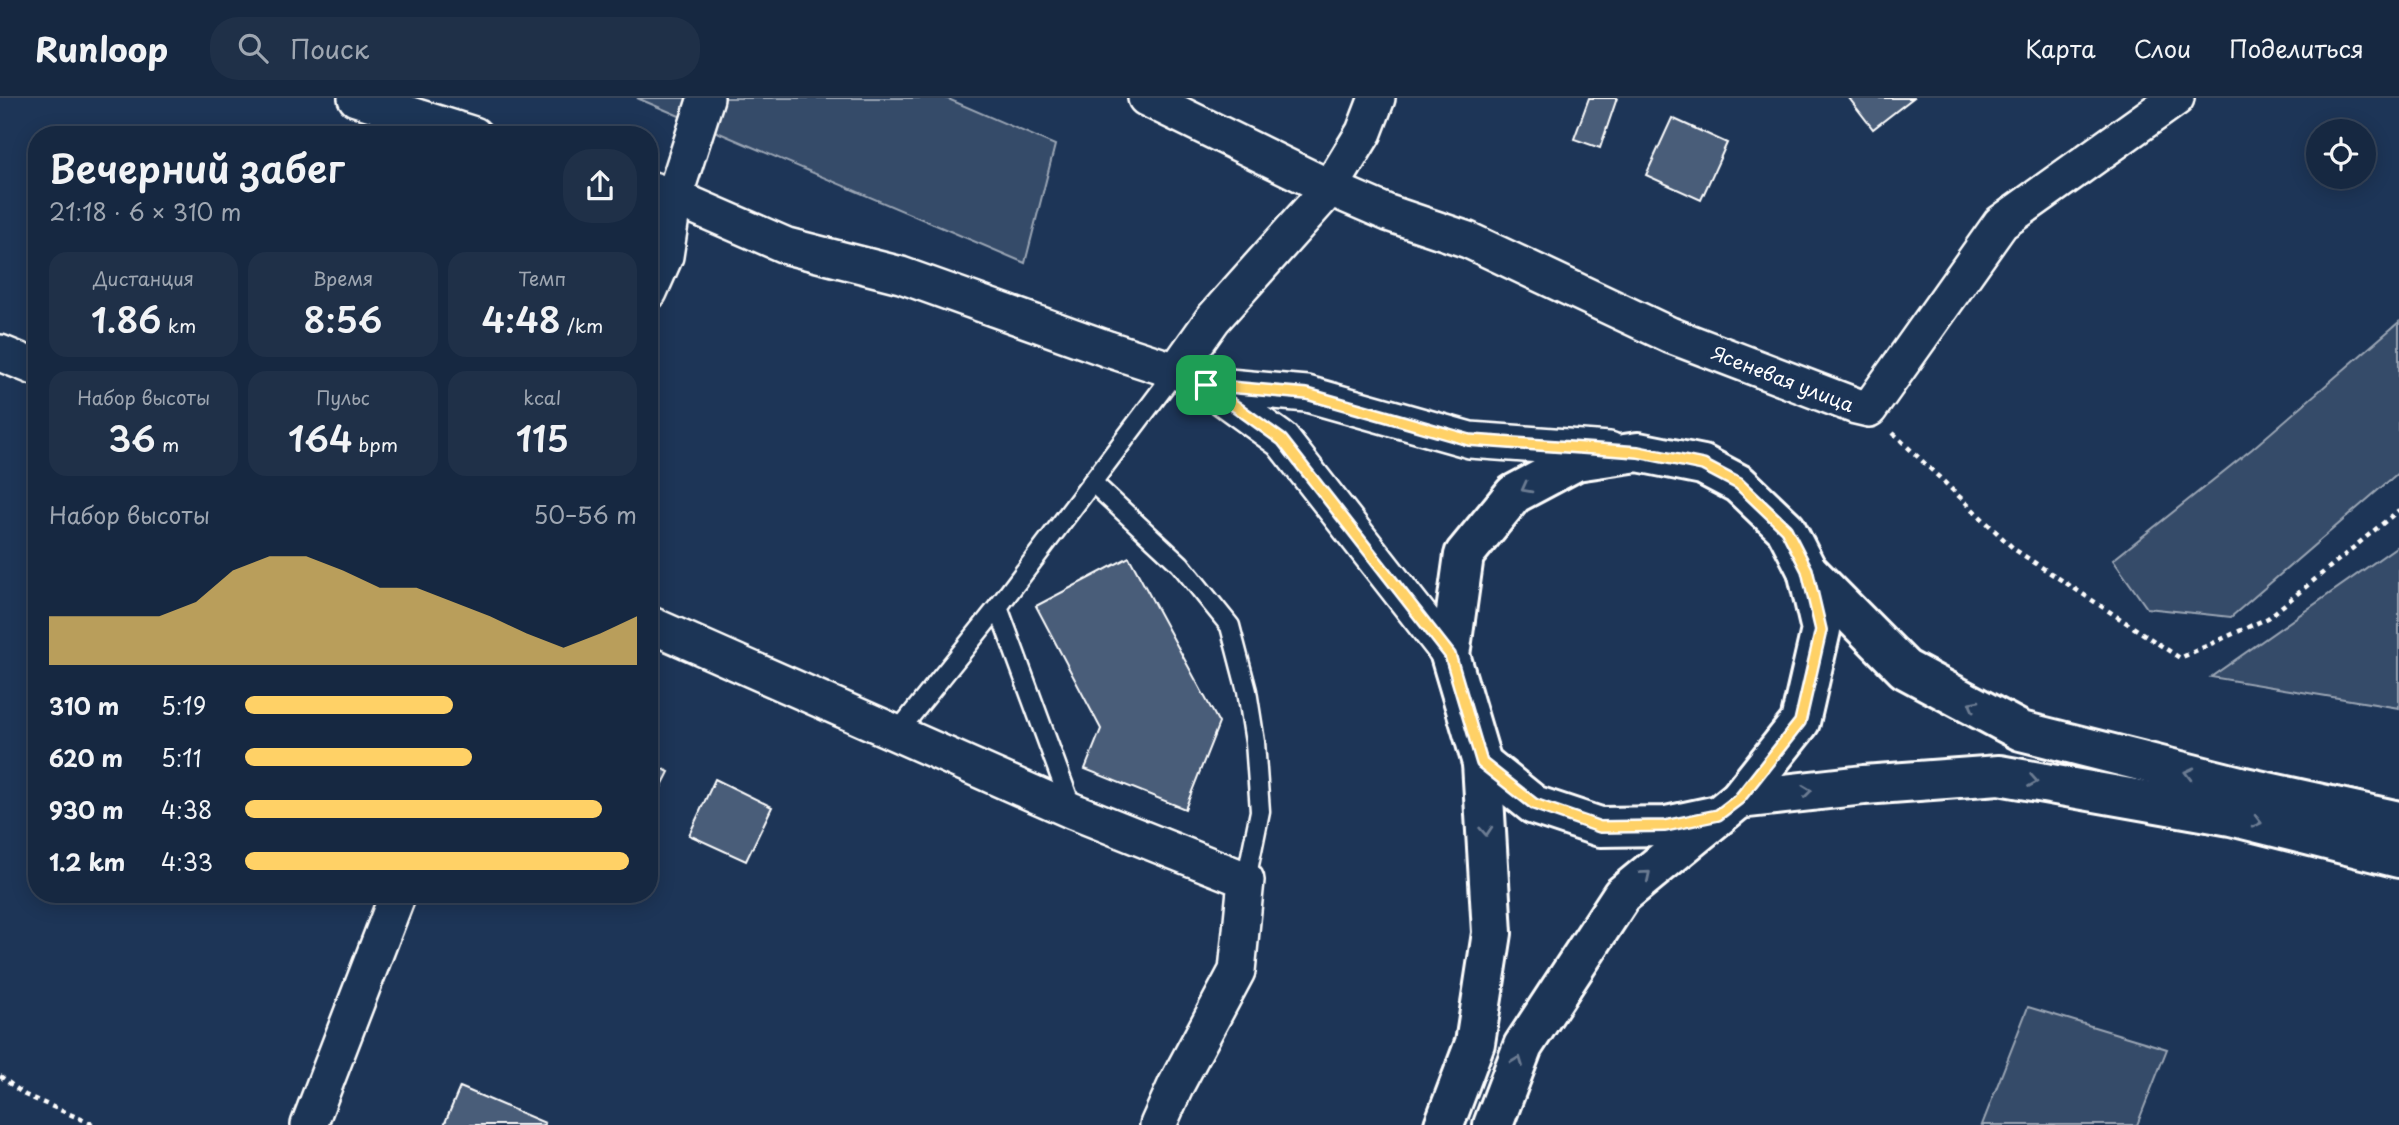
<!DOCTYPE html>
<html lang="ru">
<head>
<meta charset="utf-8">
<style>
	body { margin:0; font-family:"Playpen Sans",sans-serif; background:#1f3048; color:#f1f3f6; height:100vh; display:flex; flex-direction:column; font-size:26px; white-space:nowrap }
	* { box-sizing:border-box; margin:0 }
	p { font-size:23px; color:#9ea6b1 }
	.icon { flex:none; width:38px; height:38px; fill:none; stroke:currentColor; stroke-width:2; stroke-linecap:round; stroke-linejoin:round }
	.map { position:relative; flex:1; overflow:hidden }
	.side { position:absolute; left:28px; top:28px; width:630px; height:777px; display:flex; flex-direction:column; background:#162841; border-radius:28px; box-shadow:0 4px 18px #0003,0 0 0 2px #35445a }
	.side>* { flex:none }
	.buttons { position:absolute; left:2306px; top:21px; display:grid; gap:14px }
	.buttons a { display:grid; place-items:center; width:70px; height:70px; border-radius:50%; background:#162841; box-shadow:0 4px 18px #0003,0 0 0 2px #35445a; font-size:35px }
	.pin { position:absolute; display:grid; place-items:center; width:60px; height:60px; color:#fff; margin:-30px; border-radius:14px; box-shadow:0 4px 10px #0006 }
	.round { display:grid; place-items:center; flex:none; width:74px; height:74px; border-radius:28px; background:#1f3048 }
	.overview { display:flex; align-items:center; justify-content:space-between; height:119px; padding:0 21px }
	h1 { font-size:38px; font-weight:600; line-height:52px }
	.metrics { display:grid; grid-template-columns:repeat(3,1fr); gap:10px; height:119px; padding:7px 21px }
	.metrics div { display:grid; align-content:center; border-radius:18px; background:#1f3048; text-align:center }
	.metrics b { font-size:35px; font-weight:600 }
	.metrics small { font-size:19px; font-weight:400 }
	.metrics p { font-size:19px }
	.chart { height:196px; padding:14px 21px }
	.chart p { display:flex; justify-content:space-between }
	.chart svg { width:100%; height:126px; margin-top:7px; fill:#ffd166; opacity:.7 }
	ul { padding:0 21px; list-style:none; font-size:23px }
	li { display:grid; grid-template-columns:112px 84px 1fr; align-items:center; height:52px }
	li i { height:18px; border-radius:9px; background:#ffd166 }
	header { display:flex; align-items:center; gap:42px; box-sizing:border-box; height:98px; padding:0 35px; background:#162841; border-bottom:2px solid #35445a }
	header strong { font-size:33px }
	nav { display:flex; gap:38px; margin-inline-start:auto; font-size:24px }
	.search { width:490px; height:63px; background:#1f3048; display:flex; align-items:center; gap:18px; box-sizing:border-box; padding:0 24px; border-radius:28px; color:#9ea6b1; font-size:26px }
	.map>svg:first-child { display:block }
	.green { fill:#364b69; stroke:#9aa5b4; stroke-width:2 }
	.building { fill:#4a5d79; stroke:#fff; stroke-width:2 }
	.lines { fill:none; stroke-linecap:round; stroke-linejoin:round }
	.service-casing { stroke:#fff; stroke-width:23 }
	.minor-casing { stroke:#fff; stroke-width:40 }
	.primary-casing { stroke:#fff; stroke-width:44 }
	.path { stroke:#fff; stroke-width:4.5; stroke-dasharray:5 5; stroke-linecap:butt }
	.service { stroke:#1d3557; stroke-width:18 }
	.minor { stroke:#1d3557; stroke-width:35 }
	.primary { stroke:#1d3557; stroke-width:38 }
	.oneway { stroke:#6c7c92 }
	.route-casing { stroke:#fff; stroke-width:14 }
	.route { stroke:#ffd166; stroke-width:9 }
	.labels { text-anchor:middle; dominant-baseline:central; stroke-width:7; stroke-linejoin:round; paint-order:stroke }
	.street-label { font-size:19px; fill:#fff; stroke:#1d3557 }
</style>
</head>
<body>
<header>
<strong>Runloop</strong>
<div class="search"><svg class="icon" aria-label="search" viewBox="0 0 24 24"><circle cx="10" cy="10" r="6"/><path d="M15 15l6 6"/></svg>Поиск</div>
<nav><a>Карта</a><a>Слои</a><a>Поделиться</a></nav>
</header>
<div class="map">
<svg width="2399" height="1027" viewBox="0 0 2399 1027">
	<rect width="100%" height="100%" fill="#1d3557"/>
	<filter id="ink" filterUnits="userSpaceOnUse"><feTurbulence type="fractalNoise" baseFrequency=".0143" numOctaves="2"/><feDisplacementMap in="SourceGraphic" scale="14" xChannelSelector="R" yChannelSelector="G"/><feConvolveMatrix kernelMatrix="1 2 1 2 8 2 1 2 1" color-interpolation-filters="sRGB"/></filter>
	<g filter="url(#ink)">
		<g class="green">
			<path d="M 637,0 L 946,0 L 1055,47 L 1025,165 Z"/>
			<path d="M 2399,224 L 2399,374 L 2231,519 L 2147,510 L 2113,462 L 2252,351 Z"/>
			<path d="M 2399,447 L 2399,610 L 2211,579 Z"/>
			<path d="M 2028,909 L 2167,951 L 2137,1027 L 1982,1027 Z"/>
		</g>
		<g class="building">
			<path d="M 1589,0 L 1617,0 L 1600,50 L 1574,41 Z"/>
			<path d="M 1849,0 L 1913,0 L 1873,31 Z"/>
			<path d="M 1672,20 L 1727,45 L 1701,102 L 1646,77 Z"/>
			<path d="M 1129,459 L 1219,625 L 1185,711 L 1085,671 L 1101,631 L 1036,508 Z"/>
			<path d="M 649,664 L 669,674 L 649,713 Z"/>
			<path d="M 715,681 L 772,709 L 746,763 L 689,737 Z"/>
			<path d="M 460,989 L 545,1025 L 544,1027 L 444,1027 Z"/>
		</g>
		<g class="lines">
			<defs>
				<g id="service">
					<path d="M 1092,384 L 1180,466 L 1230,528 L 1247,593 L 1255,644 L 1260,713 L 1246,782"/>
					<path d="M 998,509 L 1073,713"/>
					<path d="M 896,636 L 998,509 L 1176,273"/>
				</g>
				<g id="minor">
					<path d="M 356,0 L 474,37"/>
					<path d="M 1146,0 L 1330,90 L 1388,115 L 1468,142 L 1670,237 L 1856,308 L 1869,311 L 2001,125 L 2176,0"/>
					<path d="M 649,91 L 674,99 L 787,148 L 901,177 L 1108,251 L 1176,273 L 1206,287 L 1282,342 L 1450,557"/>
					<path d="M 649,194 L 665,158 L 674,99 L 706,0"/>
					<path d="M 0,255 L 37,270"/>
					<path d="M 1176,273 L 1213,221 L 1330,90 L 1364,34 L 1377,0"/>
					<path d="M 1206,287 L 1307,296 L 1470,342 L 1609,352"/>
					<path d="M 649,526 L 1073,713 L 1246,782 L 1237,873 L 1176,987 L 1158,1027"/>
					<path d="M 309,1027 L 398,796"/>
				</g>
				<g id="primary">
					<path d="M 1807,472 L 1905,571 L 2021,633 L 2240,688 L 2399,723"/>
					<path d="M 1482,665 L 1534,707 L 1600,729 L 1666,728 L 1713,718"/>
					<path d="M 1739,701 L 1864,687 L 1999,677 L 2231,718 L 2399,760"/>
					<path d="M 1444,1027 L 1475,945 L 1492,835 L 1482,665 L 1450,557 L 1464,457 L 1514,396 L 1576,363 L 1638,354 L 1703,367 L 1739,386 L 1786,431 L 1807,472 L 1821,532 L 1800,624 L 1739,701 L 1622,797 L 1523,948 L 1493,1027"/>
				</g>
			</defs>
			<use href="#service" class="service-casing"/>
			<use href="#minor" class="minor-casing"/>
			<use href="#primary" class="primary-casing"/>
			<g class="path">
				<path d="M 1893,335 L 2014,451 L 2180,560 L 2268,520 L 2399,412"/>
				<path d="M 0,978 L 25,997 L 95,1027"/>
			</g>
			<use href="#service" class="service"/>
			<use href="#minor" class="minor"/>
			<use href="#primary" class="primary"/>
		</g>
		<defs><path id="oneway-chevron" d="M-2-3.5L2.5 0L-2 3.5" fill="none" stroke-width="1.6" stroke-linecap="round" stroke-linejoin="round" transform="scale(1.75)"/></defs>
		<g class="oneway">
			<use href="#oneway-chevron" transform="translate(1526 390) rotate(152)"/>
			<use href="#oneway-chevron" transform="translate(1973 607) rotate(-152)"/>
			<use href="#oneway-chevron" transform="translate(2189 675) rotate(-166)"/>
			<use href="#oneway-chevron" transform="translate(2033 683) rotate(10)"/>
			<use href="#oneway-chevron" transform="translate(1807 693) rotate(-7)"/>
			<use href="#oneway-chevron" transform="translate(2257 724) rotate(14)"/>
			<use href="#oneway-chevron" transform="translate(1486 733) rotate(86)"/>
			<use href="#oneway-chevron" transform="translate(1646 777) rotate(-40)"/>
			<use href="#oneway-chevron" transform="translate(1518 963) rotate(-69)"/>
		</g>
	</g>
	<g class="lines" filter="url(#ink)">
		<defs>
			<path id="route" d="M 1206,287 L 1307,296 L 1469,342 L 1638,354 L 1703,367 L 1739,386 L 1786,431 L 1807,472 L 1821,532 L 1800,624 L 1739,701 L 1718,717 L 1665,728 L 1600,729 L 1534,706 L 1482,665 L 1450,557 L 1282,342 Z"/>
		</defs>
		<use href="#route" class="route-casing"/>
		<use href="#route" class="route"/>
	</g>
	<g class="labels">
		<g class="street-label">
			<text transform="translate(1783 280) rotate(21)">Ясеневая улица</text>
		</g>
	</g>
</svg>
<div class="buttons">
<a><svg class="icon" aria-label="locate" viewBox="0 0 24 24"><circle cx="12" cy="12" r="6"/><path d="M12 2v4M12 18v4M2 12h4M18 12h4"/></svg></a>
</div>
<div class="pin" style="left:1206px;top:287px;background:#1e9e55"><svg class="icon" aria-label="arrive" viewBox="0 0 24 24"><path d="M6 21V4h12l-3 4 3 4H6"/></svg></div>
<section class="side">
<div class="overview"><div><h1>Вечерний забег</h1><p>21:18 · 6 × 310 m</p></div><a class="round"><svg class="icon" aria-label="share" viewBox="0 0 24 24"><path d="M12 15V3M7 8l5-5 5 5M5 13v7h14v-7"/></svg></a></div>
<div class="metrics">
<div><p>Дистанция</p><b>1.86<small> km</small></b></div>
<div><p>Время</p><b>8:56</b></div>
<div><p>Темп</p><b>4:48<small> /km</small></b></div>
</div>
<div class="metrics">
<div><p>Набор высоты</p><b>36<small> m</small></b></div>
<div><p>Пульс</p><b>164<small> bpm</small></b></div>
<div><p>kcal</p><b>115</b></div>
</div>
<div class="chart"><p><span>Набор высоты</span>50–56 m</p>
<svg viewBox="0 0 160 44" preserveAspectRatio="none"><path d="M0 44V27L10 27L20 27L30 27L40 22L50 11L60 6L70 6L80 11L90 17L100 17L110 22L120 27L130 33L140 38L150 33L160 27V44z"/></svg>
</div>
<ul>
<li><b>310 m</b>5:19<i style="width:53%"></i></li>
<li><b>620 m</b>5:11<i style="width:58%"></i></li>
<li><b>930 m</b>4:38<i style="width:91%"></i></li>
<li><b>1.2 km</b>4:33<i style="width:98%"></i></li>
</ul>
</section>
</div>
</body>
</html>
